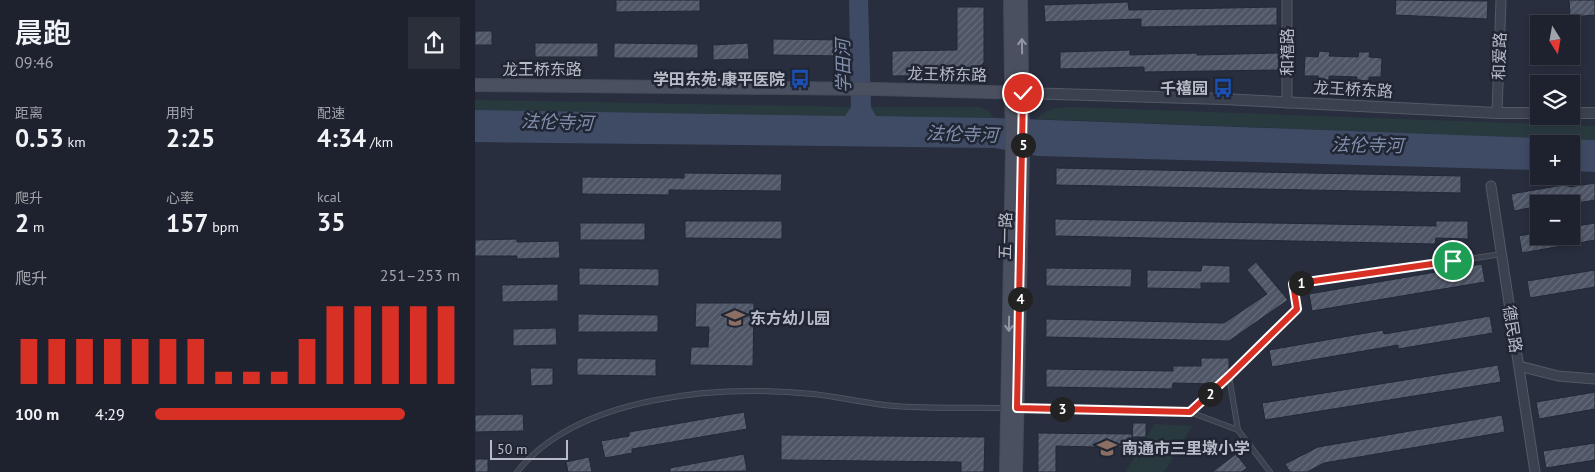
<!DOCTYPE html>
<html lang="zh">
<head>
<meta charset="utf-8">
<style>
	body { margin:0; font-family:"PT Sans","Noto Sans SC",sans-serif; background:#2b2f3a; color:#f1f3f6; height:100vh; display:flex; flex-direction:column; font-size:19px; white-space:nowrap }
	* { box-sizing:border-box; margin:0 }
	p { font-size:16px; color:#a1a4aa }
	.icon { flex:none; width:28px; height:28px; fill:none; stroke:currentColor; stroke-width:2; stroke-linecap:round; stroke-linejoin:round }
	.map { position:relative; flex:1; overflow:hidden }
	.sheet { display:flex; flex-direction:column; background:#1e222e; width:475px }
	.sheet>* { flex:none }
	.needle { width:32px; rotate:169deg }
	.fabs { position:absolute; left:1055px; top:15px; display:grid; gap:10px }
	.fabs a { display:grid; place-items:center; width:50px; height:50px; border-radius:0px; background:#1e222e; box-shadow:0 2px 8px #0003,0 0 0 1px #3c3f4a; font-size:25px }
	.scale { position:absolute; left:15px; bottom:12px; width:78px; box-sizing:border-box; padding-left:5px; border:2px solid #b8bcc8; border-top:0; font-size:14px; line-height:18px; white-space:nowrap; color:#b8bcc8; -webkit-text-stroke:4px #202633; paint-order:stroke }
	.pin { position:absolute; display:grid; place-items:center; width:42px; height:42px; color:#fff; margin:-21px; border:2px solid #fff; border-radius:50%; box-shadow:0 1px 5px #0007 }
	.km { position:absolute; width:25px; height:25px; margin:-12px; border-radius:50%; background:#222; color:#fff; font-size:14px; line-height:25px; text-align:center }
	.round { display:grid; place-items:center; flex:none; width:52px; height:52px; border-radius:0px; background:#2b2f3a }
	.headline { display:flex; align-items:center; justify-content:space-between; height:85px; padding:0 15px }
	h1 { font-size:28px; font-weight:600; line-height:38px }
	.stats { display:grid; grid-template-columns:repeat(3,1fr); gap:8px; height:85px; padding:5px 15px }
	.stats div { display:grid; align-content:center }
	.stats b { font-size:25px; font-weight:600 }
	.stats small { font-size:14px; font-weight:400 }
	.stats p { font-size:14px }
	.chart { height:140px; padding:10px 15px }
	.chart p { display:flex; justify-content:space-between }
	.chart svg { width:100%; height:90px; margin-top:5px; stroke:#d93025; stroke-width:6 }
	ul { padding:0 15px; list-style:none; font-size:16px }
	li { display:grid; grid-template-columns:80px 60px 1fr; align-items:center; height:38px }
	li i { height:12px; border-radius:6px; background:#d93025 }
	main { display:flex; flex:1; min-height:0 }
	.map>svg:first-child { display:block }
	.grass { fill:#293a3f }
	.water { fill:#3f4b65 }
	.building { fill:url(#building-hatch); stroke:#222835 }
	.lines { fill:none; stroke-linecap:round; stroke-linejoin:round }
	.service-casing { stroke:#535965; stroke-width:6 }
	.minor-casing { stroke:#535965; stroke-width:11 }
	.tertiary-casing { stroke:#535965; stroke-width:12 }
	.secondary-casing { stroke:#454a57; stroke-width:14 }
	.service { stroke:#3b414e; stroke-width:4.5 }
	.minor { stroke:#3b414e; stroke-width:9 }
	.tertiary { stroke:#3b414e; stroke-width:10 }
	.secondary { stroke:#4a5060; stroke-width:12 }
	.oneway { stroke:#9296a4 }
	.route-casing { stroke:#fff; stroke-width:10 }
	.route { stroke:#d93025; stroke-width:6 }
	.labels { text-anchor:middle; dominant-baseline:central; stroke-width:5; stroke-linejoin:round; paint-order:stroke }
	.street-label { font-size:16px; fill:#b8bcc8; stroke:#202633 }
	.poi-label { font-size:16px; font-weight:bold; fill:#b8bcc8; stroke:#202633; text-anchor:end }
	.water-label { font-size:18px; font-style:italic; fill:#828fad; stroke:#202633 }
</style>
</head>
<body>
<main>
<section class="sheet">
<div class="headline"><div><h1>晨跑</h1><p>09:46</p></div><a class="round"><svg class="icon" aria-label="share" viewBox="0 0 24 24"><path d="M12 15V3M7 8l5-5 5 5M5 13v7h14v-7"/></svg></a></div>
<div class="stats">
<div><p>距离</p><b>0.53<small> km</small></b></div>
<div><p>用时</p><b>2:25</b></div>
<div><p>配速</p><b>4:34<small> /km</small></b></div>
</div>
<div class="stats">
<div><p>爬升</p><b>2<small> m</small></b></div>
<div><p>心率</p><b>157<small> bpm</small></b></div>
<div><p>kcal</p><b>35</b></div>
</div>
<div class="chart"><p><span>爬升</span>251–253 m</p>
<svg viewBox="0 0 160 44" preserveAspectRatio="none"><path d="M5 44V22M15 44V22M25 44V22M35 44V22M45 44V22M55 44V22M65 44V22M75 44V38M85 44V38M95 44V38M105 44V22M115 44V6M125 44V6M135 44V6M145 44V6M155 44V6"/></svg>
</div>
<ul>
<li><b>100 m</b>4:29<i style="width:82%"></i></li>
</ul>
</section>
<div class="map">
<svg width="1120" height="472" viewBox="0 0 1120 472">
	<defs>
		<pattern id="building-hatch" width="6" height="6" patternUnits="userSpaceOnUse" patternTransform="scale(1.25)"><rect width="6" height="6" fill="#4e5566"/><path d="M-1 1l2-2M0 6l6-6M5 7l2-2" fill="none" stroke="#656c7a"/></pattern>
	</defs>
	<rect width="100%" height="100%" fill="#282e3e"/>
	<g class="grass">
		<path d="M 0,100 L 376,107 L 370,116 L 0,110 Z"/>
		<path d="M 396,107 L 505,107 L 513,111 L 519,118 L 401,116 Z"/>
		<path d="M 597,107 L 1120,126 L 1120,140 L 562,119 C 572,108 582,108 597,107 Z"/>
		<path d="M 680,424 L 717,426 L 689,472 L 651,472 Z"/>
	</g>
	<path class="water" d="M 374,0 L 393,0 L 396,107 L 401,116 L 519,118 L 1120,140 L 1120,172 L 1096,171 L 1096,144 L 1064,144 L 1064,170 L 563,156 L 520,148 L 0,142 L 0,110 L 370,116 L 376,107 Z"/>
	<g class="building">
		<path d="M 141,0 L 225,0 L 225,11 L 141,12 Z"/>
		<path d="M 921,0 L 1013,1 L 1012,19 L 920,15 Z"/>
		<path d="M 1094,0 L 1120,0 L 1120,15 L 1095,17 Z"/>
		<path d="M 653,2 L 654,10 L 802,7 L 802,25 L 666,27 L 666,19 L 570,22 L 569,5 Z"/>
		<path d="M 482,7 L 509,7 L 509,62 L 498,75 L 417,76 L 417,51 L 482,50 Z"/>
		<rect x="0" y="31" width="17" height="14"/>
		<path d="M 298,39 L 369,40 L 369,56 L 298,55 Z"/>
		<rect x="60" y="43" width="63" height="14"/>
		<path d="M 139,43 L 223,44 L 223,58 L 139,58 Z"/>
		<path d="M 273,43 L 274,59 L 238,60 L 238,45 Z"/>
		<path d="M 655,50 L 655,55 L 722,53 L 722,55 L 803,53 L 804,70 L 669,72 L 669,67 L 585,69 L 585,52 Z"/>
		<path d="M 844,51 L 855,52 L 854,56 L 883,57 L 884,52 L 895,52 L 894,57 L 907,58 L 906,77 L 894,77 L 894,81 L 882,80 L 882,77 L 854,76 L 854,80 L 843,80 L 843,76 L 829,76 L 830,56 L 843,57 Z"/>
		<path d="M 581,168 L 986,176 L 986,193 L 581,185 Z"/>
		<path d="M 209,173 L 307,174 L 306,191 L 194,190 L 194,195 L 107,194 L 107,177 L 209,178 Z"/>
		<path d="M 1120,183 L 1120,200 L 1097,204 L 1096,201 L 1080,204 L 1064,204 L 1064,206 L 1039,211 L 1036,194 L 1094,184 L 1094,187 Z"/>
		<path d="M 580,219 L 961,226 L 961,221 L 993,221 L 993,239 L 961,238 L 960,244 L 580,236 Z"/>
		<path d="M 210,221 L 307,221 L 307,239 L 210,238 Z"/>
		<rect x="105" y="223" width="65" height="17"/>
		<path d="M 1120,223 L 1120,240 L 1047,253 L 1044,236 L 1064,232 L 1064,236 L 1096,236 L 1096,227 Z"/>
		<path d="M 42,239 L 42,242 L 84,241 L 85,258 L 42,259 L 42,256 L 0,256 L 0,240 Z"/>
		<path d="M 781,262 L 813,300 L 754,341 L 571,337 L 571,319 L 749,323 L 792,294 L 772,270 Z"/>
		<path d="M 1007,264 L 1010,282 L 837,311 L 834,294 Z"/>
		<path d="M 727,265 L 755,266 L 755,283 L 726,283 L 726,289 L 672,288 L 672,270 L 726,271 Z"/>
		<path d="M 104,268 L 184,269 L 184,286 L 104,285 Z"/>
		<path d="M 571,268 L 657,269 L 656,287 L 571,286 Z"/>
		<path d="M 1120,270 L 1120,287 L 1055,298 L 1052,281 Z"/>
		<path d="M 83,284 L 83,301 L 27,302 L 27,285 Z"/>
		<path d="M 221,303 L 279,303 L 278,366 L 215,365 L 216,347 L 233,347 L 234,327 L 220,327 Z"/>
		<path d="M 103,314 L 183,315 L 183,332 L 103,332 Z"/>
		<path d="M 1015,316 L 1018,333 L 923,349 L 923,345 L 797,367 L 794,350 L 908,330 L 909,334 Z"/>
		<path d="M 81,328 L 82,345 L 38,346 L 38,329 Z"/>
		<path d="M 102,358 L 181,359 L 181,376 L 102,375 Z"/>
		<path d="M 726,358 L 754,358 L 754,370 L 740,384 L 698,383 L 697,389 L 571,387 L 571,369 L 698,371 L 698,366 L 726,366 Z"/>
		<path d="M 1023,365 L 1026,382 L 790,420 L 787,403 Z"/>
		<path d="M 55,368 L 78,368 L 78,385 L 56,386 Z"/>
		<path d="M 1120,392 L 1120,409 L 1064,419 L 1061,402 Z"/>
		<path d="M 269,412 L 272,429 L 157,449 L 157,453 L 130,458 L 126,441 L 154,436 L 154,432 Z"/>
		<path d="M 48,414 L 49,431 L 0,432 L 0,415 Z"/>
		<path d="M 1027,415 L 1030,432 L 849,463 L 832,472 L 815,472 L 810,464 L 843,447 Z"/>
		<path d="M 658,423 L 671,423 L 671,437 L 657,437 Z"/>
		<path d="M 563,433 L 657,434 L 657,448 L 581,446 L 581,472 L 563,472 Z"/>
		<path d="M 306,435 L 510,437 L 509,472 L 486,472 L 486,462 L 306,460 Z"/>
		<path d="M 1120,443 L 1120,460 L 1071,468 L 1068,451 Z"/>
		<path d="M 269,454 L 272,471 L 195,472 L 195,468 Z"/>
		<path d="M 761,454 L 772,468 L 766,472 L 737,472 Z"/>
		<path d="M 114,457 L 117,472 L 93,472 L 91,462 Z"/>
		<rect x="0" y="459" width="13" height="13"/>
	</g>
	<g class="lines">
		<defs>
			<g id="service">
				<path d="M 754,376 L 822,309 L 819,285 L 1027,254"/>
				<path d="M 543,408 L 715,412 L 763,430"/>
				<path d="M 715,412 L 754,376 L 763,430 L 795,472"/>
				<path d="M 42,472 C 104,394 246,385 338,394 C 366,397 393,404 420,406 C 456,409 494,407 530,408"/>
			</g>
			<g id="minor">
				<path d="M 812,103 L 812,0"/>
				<path d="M 1022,113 L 1026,0"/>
				<path d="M 1016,186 L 1060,472"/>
				<path d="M 1044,366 L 1083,376 L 1120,379"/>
			</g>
			<g id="tertiary">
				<path d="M 548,93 L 748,99 L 1022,113 L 1064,113"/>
				<path d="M 1096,113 L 1120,113"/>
			</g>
			<g id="secondary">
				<path d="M 0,85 L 402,89 L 548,93"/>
				<path d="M 531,472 L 537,153 L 535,0"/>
				<path d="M 541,472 L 548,155 L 546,0"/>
			</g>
		</defs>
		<use href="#service" class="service-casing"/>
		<use href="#minor" class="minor-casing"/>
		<use href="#tertiary" class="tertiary-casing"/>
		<use href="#secondary" class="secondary-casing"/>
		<use href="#service" class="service"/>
		<use href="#minor" class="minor"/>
		<use href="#tertiary" class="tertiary"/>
		<use href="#secondary" class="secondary"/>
	</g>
	<defs><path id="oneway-shaft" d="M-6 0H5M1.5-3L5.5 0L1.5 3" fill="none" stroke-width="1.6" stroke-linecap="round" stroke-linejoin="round" transform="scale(1.25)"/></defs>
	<g class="oneway">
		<use href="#oneway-shaft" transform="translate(547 46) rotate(-91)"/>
		<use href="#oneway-shaft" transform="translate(534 324) rotate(91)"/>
	</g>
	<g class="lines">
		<defs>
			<path id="route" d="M 548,93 L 542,408 L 715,412 L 754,376 L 822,309 L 818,284 L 978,261"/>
		</defs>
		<use href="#route" class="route-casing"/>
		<use href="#route" class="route"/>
	</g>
	<defs>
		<symbol id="bus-bare" viewBox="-9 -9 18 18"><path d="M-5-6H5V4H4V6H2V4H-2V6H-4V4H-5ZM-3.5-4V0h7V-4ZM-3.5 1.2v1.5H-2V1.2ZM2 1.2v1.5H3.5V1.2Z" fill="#1a4fb4" stroke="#202633" stroke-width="2.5" paint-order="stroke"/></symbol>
		<symbol id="school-bare" viewBox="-9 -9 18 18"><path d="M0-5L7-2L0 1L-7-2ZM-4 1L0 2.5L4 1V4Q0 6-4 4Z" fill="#8d6e63" stroke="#202633" stroke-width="2.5" paint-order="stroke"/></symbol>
	</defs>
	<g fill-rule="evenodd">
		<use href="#bus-bare" x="311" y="65" width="28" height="28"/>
		<use href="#bus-bare" x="734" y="74" width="28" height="28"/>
		<use href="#school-bare" x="246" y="304" width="28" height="28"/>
		<use href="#school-bare" x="618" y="434" width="28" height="28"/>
	</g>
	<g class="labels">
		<g class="street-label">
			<text transform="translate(812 52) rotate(-90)">和禧路</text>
			<text transform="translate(1024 56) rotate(-88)">和爱路</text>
			<text x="67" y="69">龙王桥东路</text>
			<text transform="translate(472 74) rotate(1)">龙王桥东路</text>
			<text transform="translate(878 89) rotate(3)">龙王桥东路</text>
			<text transform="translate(530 236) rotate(-89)">五一路</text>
			<text transform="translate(1038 329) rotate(81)">德民路</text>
		</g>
		<g class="poi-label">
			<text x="310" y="79">学田东苑·康平医院</text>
			<text x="733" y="88">千禧园</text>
			<text x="275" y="318" text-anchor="start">东方幼儿园</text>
			<text x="647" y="448" text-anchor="start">南通市三里墩小学</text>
		</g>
		<g class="water-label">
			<text transform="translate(368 66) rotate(-91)">学田河</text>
			<text transform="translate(82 122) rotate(2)">法伦寺河</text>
			<text transform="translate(487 134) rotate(2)">法伦寺河</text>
			<text transform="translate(892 145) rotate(1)">法伦寺河</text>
		</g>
	</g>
</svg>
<div class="fabs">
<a><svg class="needle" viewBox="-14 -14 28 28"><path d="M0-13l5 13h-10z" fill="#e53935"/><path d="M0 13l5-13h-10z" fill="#a1a4aa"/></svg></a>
<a><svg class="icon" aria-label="layers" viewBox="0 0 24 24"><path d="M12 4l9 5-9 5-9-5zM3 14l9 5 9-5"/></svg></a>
<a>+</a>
<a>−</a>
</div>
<div class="scale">50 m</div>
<div class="pin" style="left:978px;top:261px;background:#1e9e55"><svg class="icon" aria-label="arrive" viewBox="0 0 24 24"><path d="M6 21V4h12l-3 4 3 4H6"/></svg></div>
<div class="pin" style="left:548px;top:93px;background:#d93025"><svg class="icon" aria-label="check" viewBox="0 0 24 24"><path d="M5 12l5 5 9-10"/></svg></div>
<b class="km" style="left:826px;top:283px">1</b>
<b class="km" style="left:735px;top:394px">2</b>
<b class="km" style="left:587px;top:409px">3</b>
<b class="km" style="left:545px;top:299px">4</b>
<b class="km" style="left:548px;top:145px">5</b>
</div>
</main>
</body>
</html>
